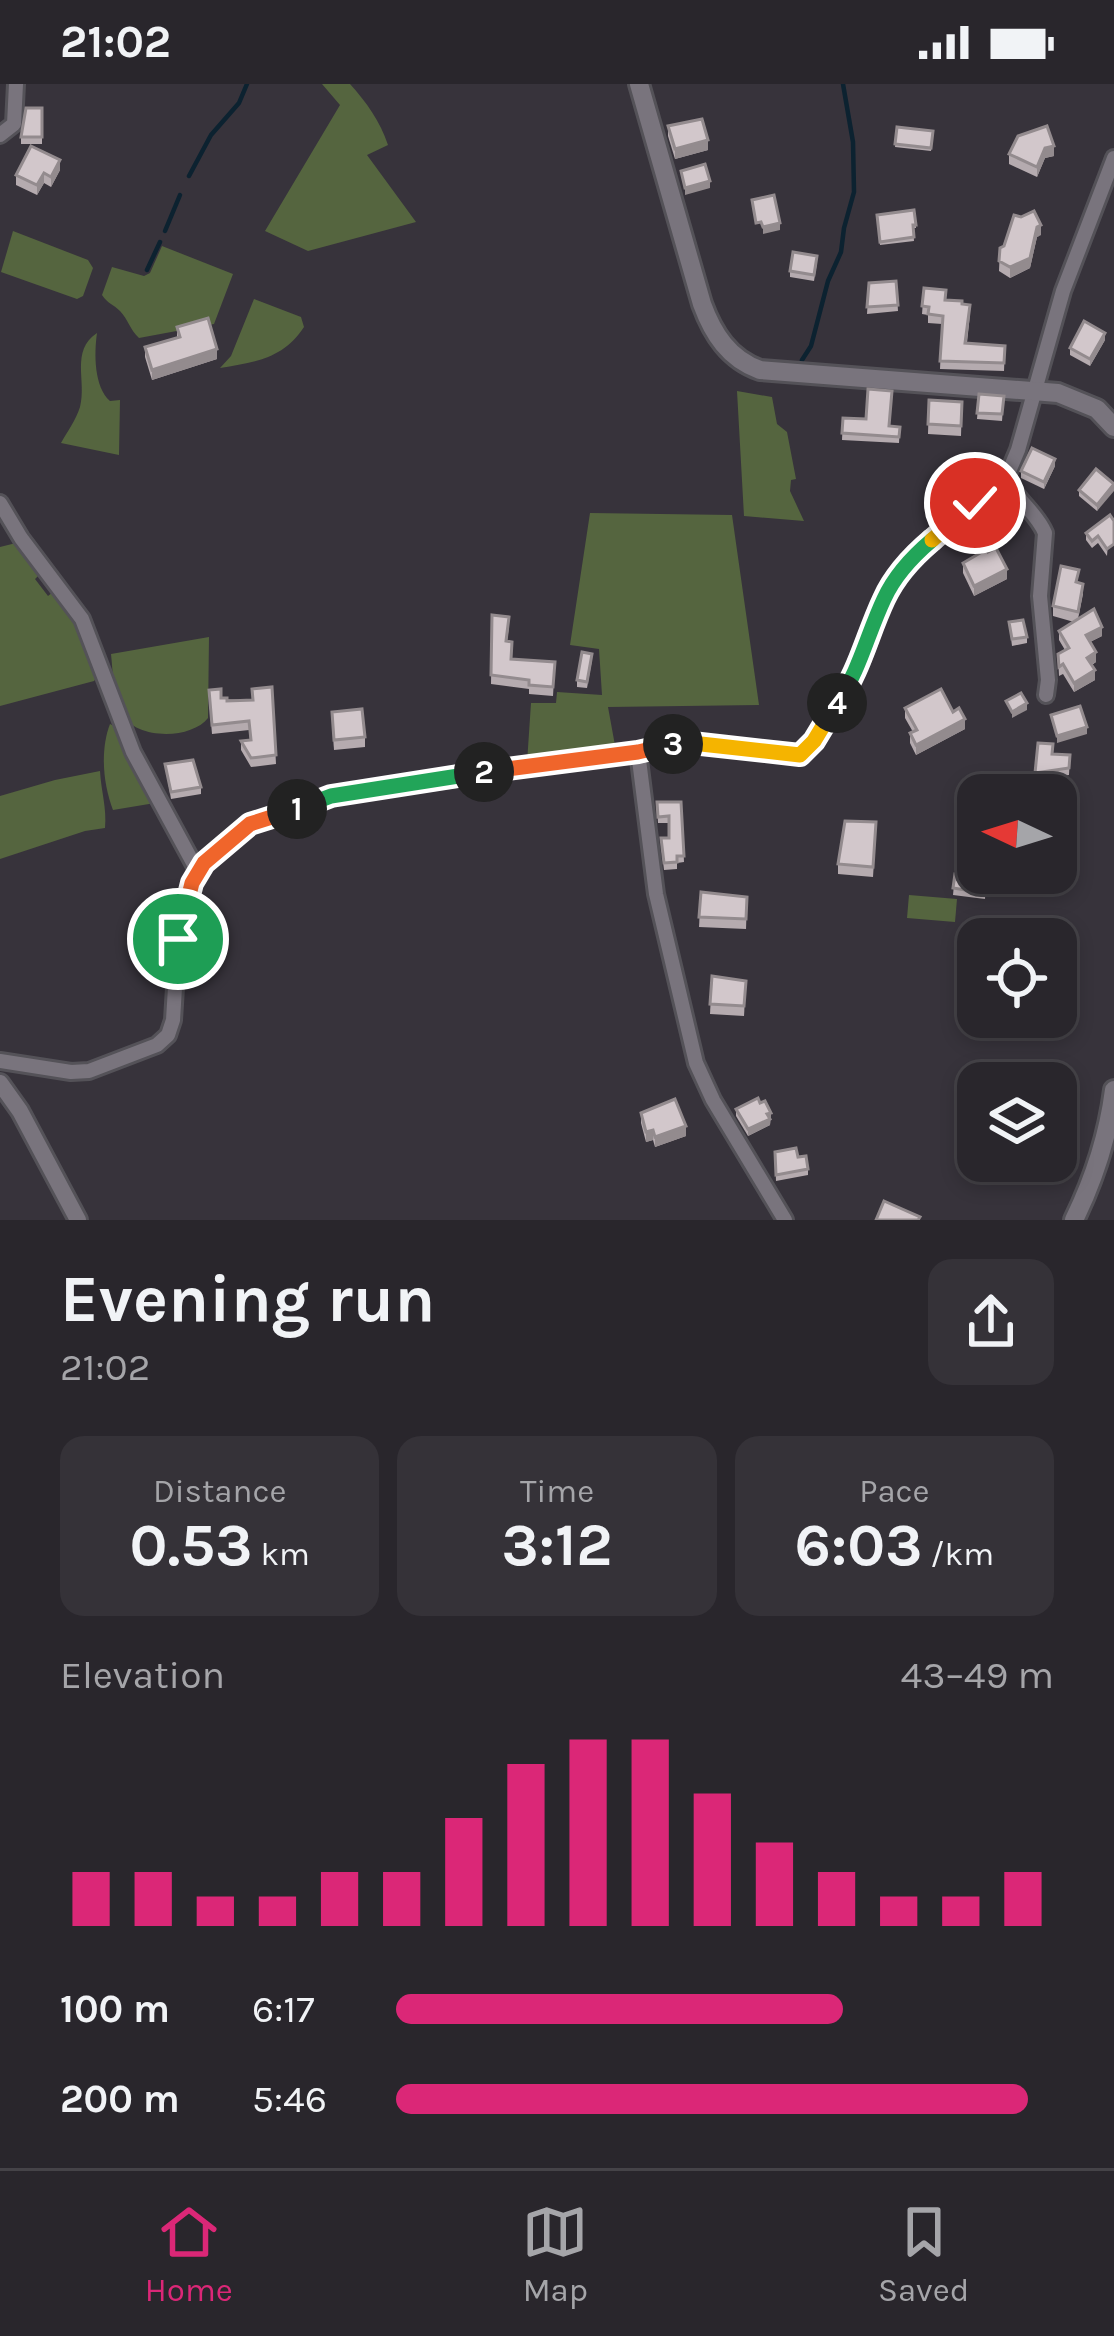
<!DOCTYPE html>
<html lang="en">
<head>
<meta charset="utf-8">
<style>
	body { margin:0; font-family:Karla,sans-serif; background:#353238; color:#f1f3f6; height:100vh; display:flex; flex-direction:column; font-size:45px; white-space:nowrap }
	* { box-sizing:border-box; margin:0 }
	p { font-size:39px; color:#a5a5a9 }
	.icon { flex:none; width:66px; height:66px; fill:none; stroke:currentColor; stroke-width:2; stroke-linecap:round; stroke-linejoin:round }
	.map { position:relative; height:1136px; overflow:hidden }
	.drawer { display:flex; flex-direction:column; background:#29262c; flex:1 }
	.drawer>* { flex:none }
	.needle { width:78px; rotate:274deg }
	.tools { position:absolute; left:957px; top:690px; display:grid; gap:24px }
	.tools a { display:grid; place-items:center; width:120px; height:120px; border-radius:24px; background:#29262c; box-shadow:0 6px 18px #0003,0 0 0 3px #454348; font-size:60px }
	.pin { position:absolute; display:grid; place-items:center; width:102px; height:102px; color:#fff; margin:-51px; border:6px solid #fff; border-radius:50%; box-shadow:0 3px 12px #0007 }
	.km { position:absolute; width:60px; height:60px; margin:-30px; border-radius:50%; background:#222; color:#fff; font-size:33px; line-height:60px; text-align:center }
	.round { display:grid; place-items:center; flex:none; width:126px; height:126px; border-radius:24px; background:#353238 }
	.headline { display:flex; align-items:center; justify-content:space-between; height:204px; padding:0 60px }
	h1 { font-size:66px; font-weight:700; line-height:90px }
	.metrics { display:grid; grid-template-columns:repeat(3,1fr); gap:18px; height:204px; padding:12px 60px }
	.metrics div { display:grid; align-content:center; border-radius:24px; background:#353238; text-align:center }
	.metrics b { font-size:60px; font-weight:700 }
	.metrics small { font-size:33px; font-weight:400 }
	.metrics p { font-size:33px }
	.chart { height:336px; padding:24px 60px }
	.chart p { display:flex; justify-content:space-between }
	.chart svg { width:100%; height:216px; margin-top:12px; stroke:#db2777; stroke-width:6 }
	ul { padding:0 60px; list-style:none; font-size:39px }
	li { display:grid; grid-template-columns:192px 144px 1fr; align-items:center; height:90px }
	li i { height:30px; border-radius:15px; background:#db2777 }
	.status { display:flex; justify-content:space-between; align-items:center; height:84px; padding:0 60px; background:#29262c; direction:ltr }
	.status svg { height:33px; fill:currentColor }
	.dock { display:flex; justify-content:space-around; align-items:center; height:168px; border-top:3px solid #454348; background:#29262c; font-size:33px; color:#a5a5a9 }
	.dock a { display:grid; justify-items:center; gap:6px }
	.dock .selected { color:#db2777 }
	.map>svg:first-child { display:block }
	.green { fill:#55653f }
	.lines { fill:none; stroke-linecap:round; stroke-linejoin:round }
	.stream { stroke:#0c2230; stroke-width:4.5 }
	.minor-casing { stroke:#545258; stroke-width:20 }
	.tertiary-casing { stroke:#545258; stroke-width:22 }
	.secondary-casing { stroke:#545258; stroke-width:24 }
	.minor { stroke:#79747d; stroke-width:14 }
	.tertiary { stroke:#79747d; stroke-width:16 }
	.secondary { stroke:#79747d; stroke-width:18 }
	.wall { fill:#b5abaf }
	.shaded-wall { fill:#938b8e }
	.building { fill:#d2c7cb; stroke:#938b8e; stroke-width:3 }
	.split-1-casing { stroke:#fff; stroke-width:24 }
	.split-2-casing { stroke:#fff; stroke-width:24 }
	.split-3-casing { stroke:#fff; stroke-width:24 }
	.split-4-casing { stroke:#fff; stroke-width:24 }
	.split-5-casing { stroke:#fff; stroke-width:24 }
	.split-6-casing { stroke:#fff; stroke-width:24 }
	.split-1 { stroke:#f0652b; stroke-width:15 }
	.split-2 { stroke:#22a559; stroke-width:15 }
	.split-3 { stroke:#f0652b; stroke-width:15 }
	.split-4 { stroke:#f5b400; stroke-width:15 }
	.split-5 { stroke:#22a559; stroke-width:15 }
	.split-6 { stroke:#f5b400; stroke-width:15 }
</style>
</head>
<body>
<div class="status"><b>21:02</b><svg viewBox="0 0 49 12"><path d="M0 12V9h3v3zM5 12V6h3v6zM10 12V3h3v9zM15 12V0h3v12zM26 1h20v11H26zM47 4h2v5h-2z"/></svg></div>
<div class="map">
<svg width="1114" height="1136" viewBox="0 0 1114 1136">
	<rect width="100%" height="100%" fill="#37333b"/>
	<g class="green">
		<path d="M 322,0 L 350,0 C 367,19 380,37 388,61 L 367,71 L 416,138 L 308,167 L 265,147 L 340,21 Z"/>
		<path d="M 13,147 L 88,176 L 93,184 L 83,212 L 77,215 L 1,188 Z"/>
		<path d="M 162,162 L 233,190 L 214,240 L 139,254 C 130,246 128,235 120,227 C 113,220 108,220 102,211 L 112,183 L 144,192 L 150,189 Z"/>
		<path d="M 254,215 L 301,233 L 304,243 C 283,275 255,278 220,284 L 231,272 Z"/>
		<path d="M 97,249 C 94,270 94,303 110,317 L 120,316 L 119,371 L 61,359 C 67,348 76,336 80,323 C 87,297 70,267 97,249 Z"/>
		<path d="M 737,307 L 772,313 L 777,340 L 787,348 L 796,395 L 791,396 L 790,407 L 804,437 L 744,432 Z"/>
		<path d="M 590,429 L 732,431 L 759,621 L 608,623 L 616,667 L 527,679 L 531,619 L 556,619 L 557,608 L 602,611 L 599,565 L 570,561 Z"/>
		<path d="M 20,458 L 41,489 L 35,495 L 48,512 L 53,508 L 75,534 L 99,591 L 94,597 L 0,622 L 0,463 Z"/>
		<path d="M 209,553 L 208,634 C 191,656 135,656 121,629 C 113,613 113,588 111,570 Z"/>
		<path d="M 110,640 L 118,644 L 155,719 L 113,726 C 103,700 100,666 110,640 Z"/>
		<path d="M 100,687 C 101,707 107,724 105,744 L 85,747 L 0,775 L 0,712 L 55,696 Z"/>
		<path d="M 909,811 L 957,815 L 955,838 L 907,834 Z"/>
	</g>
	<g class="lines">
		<g class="stream">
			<path d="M 189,92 L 211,51 L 239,19 L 247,0"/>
			<path d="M 165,147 L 180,111"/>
			<path d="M 147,186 L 160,158"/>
			<path d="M 802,276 L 811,262 L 828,197 L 841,168 L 844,144 L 854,108 L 853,58 L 843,0"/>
		</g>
		<defs>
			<g id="minor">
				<path d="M 0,51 L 14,40 L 16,0"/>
				<path d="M 0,419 L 21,454 L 82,535 L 133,668 L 198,788"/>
				<path d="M 1046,611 L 1048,596 L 1040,512 L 1045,449 C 1036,427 1014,416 1007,392 L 1018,366 L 1063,207 L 1114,74"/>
				<path d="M 638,668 L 656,810 L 696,979 L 713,1016 L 785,1136"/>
				<path d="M 0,977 L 71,988 L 89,987 L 157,961 L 168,951 L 173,936 L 178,855 L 192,799 L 204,779 L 250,740 L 331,712 L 638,668 L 692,659 L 800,671 L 814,657 L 861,578 L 885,513 L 901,488 L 924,463 L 1007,392"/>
			</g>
			<path id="tertiary" d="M 0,999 L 20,1027 L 78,1136"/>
			<g id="secondary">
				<path d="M 639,0 L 702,220 C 713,250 729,275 760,286 L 1058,309 L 1097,325 L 1114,343"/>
				<path d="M 1074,1136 C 1095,1093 1108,1053 1114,1006"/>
			</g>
		</defs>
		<use href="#minor" class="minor-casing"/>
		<use href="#tertiary" class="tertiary-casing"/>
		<use href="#secondary" class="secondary-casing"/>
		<use href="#minor" class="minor"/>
		<use href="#tertiary" class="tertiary"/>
		<use href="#secondary" class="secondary"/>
	</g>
	<g class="wall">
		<path d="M 42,24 L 42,60 L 21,60 L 21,53 Z"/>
		<path d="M 668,42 L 708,66 L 675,75 L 668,52 Z"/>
		<path d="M 897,43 L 933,47 L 931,67 L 895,63 Z"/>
		<path d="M 1009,70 L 1054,72 L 1045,74 L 1037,93 L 1009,80 Z"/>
		<path d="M 60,86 L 51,103 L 44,99 L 37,111 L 16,101 L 16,91 Z"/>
		<path d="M 914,126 L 916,144 L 913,144 L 914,157 L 880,161 L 877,131 Z"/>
		<path d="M 1041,151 L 1037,153 L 1030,184 L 1010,194 L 999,187 L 1000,164 Z"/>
		<path d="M 817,179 L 814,197 L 790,193 L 790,187 Z"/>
		<path d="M 896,197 L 898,227 L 867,230 L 869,199 Z"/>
		<path d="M 924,204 L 946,216 L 962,220 L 970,230 L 967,259 L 1005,262 L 1004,287 L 940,285 L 942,240 L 928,239 L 928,231 L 922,230 Z"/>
		<path d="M 177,243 L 217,275 L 152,296 L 145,273 L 145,263 L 177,254 Z"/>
		<path d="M 1105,256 L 1090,282 L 1070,271 L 1070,264 Z"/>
		<path d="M 979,310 L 1004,312 L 1002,337 L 977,335 Z"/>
		<path d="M 929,316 L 962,318 L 961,352 L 928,350 Z"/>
		<path d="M 843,334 L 900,343 L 899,359 L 842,356 Z"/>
		<path d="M 1055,382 L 1044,405 L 1021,394 L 1021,387 Z"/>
		<path d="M 1114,400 L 1097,427 L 1079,412 L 1079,406 Z"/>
		<path d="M 1110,431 L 1107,472 L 1098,459 L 1092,464 L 1086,456 L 1086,449 Z"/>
		<path d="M 963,479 L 1007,495 L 974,512 L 963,489 Z"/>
		<path d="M 1078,499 L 1083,510 L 1078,535 L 1102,552 L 1090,558 L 1096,578 L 1092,581 L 1095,596 L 1074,608 L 1063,590 L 1059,592 L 1058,570 L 1065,566 L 1059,556 L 1059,547 L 1074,538 L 1053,532 L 1053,522 Z"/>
		<path d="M 492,531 L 509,543 L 507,557 L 512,575 L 555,578 L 553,612 L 529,610 L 529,605 L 491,600 Z"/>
		<path d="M 1009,538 L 1027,553 L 1027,559 L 1012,562 Z"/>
		<path d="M 592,576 L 587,604 L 577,603 L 577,596 Z"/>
		<path d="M 272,603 L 276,680 L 251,683 L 241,666 L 241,657 L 250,656 L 249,646 L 212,650 L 209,615 L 252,616 Z"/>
		<path d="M 905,624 L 953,628 L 965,645 L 916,671 L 910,659 L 910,649 L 913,648 L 905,634 Z"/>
		<path d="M 332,638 L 365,653 L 365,663 L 334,666 Z"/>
		<path d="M 1038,659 L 1053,670 L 1070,671 L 1069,691 L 1035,696 Z"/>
		<path d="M 165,680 L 201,703 L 201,710 L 171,715 Z"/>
		<path d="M 657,718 L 681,718 L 684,778 L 677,779 L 677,785 L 664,786 L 661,761 L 669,754 L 669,739 L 658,739 Z"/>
		<path d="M 876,748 L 873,793 L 838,790 L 838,780 Z"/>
		<path d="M 955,790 L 986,793 L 985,815 L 953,811 Z"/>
		<path d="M 701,808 L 747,813 L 746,845 L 699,843 Z"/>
		<path d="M 712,892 L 746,897 L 744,932 L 710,930 Z"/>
		<path d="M 760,1019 L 771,1029 L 770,1041 L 748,1052 L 736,1032 L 736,1025 Z"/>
		<path d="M 641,1029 L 686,1052 L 655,1063 L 653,1056 L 646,1058 L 641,1039 Z"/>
		<path d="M 775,1068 L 798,1073 L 808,1085 L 808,1091 L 776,1097 Z"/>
	</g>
	<g class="shaded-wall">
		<path d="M 708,56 L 708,66 L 675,75 L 675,65 Z"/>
		<path d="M 1054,62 L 1054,72 L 1045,74 L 1037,93 L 1037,83 L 1045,64 Z"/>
		<path d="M 60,76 L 60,86 L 51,103 L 51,93 Z"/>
		<path d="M 44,89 L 44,99 L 37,111 L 37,101 Z"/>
		<path d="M 710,97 L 710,104 L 685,111 L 685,104 Z"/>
		<path d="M 780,139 L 780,146 L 763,150 L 763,143 Z"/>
		<path d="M 1041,141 L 1041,151 L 1037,153 L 1030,184 L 1010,194 L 1010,183 L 1037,143 Z"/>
		<path d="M 1105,249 L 1105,256 L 1090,282 L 1090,275 Z"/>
		<path d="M 217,265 L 217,275 L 152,296 L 152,286 Z"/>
		<path d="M 1055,375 L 1055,382 L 1044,405 L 1044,398 Z"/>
		<path d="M 1114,400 L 1114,407 L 1097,427 L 1097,421 Z"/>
		<path d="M 1007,485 L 1007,495 L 974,512 L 974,502 Z"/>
		<path d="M 1102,543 L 1102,552 L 1086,560 L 1086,551 Z"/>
		<path d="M 1096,568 L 1096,578 L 1087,583 L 1087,574 Z"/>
		<path d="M 1095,586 L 1095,596 L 1074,608 L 1074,599 Z"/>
		<path d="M 1027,619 L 1027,626 L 1012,634 L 1012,628 Z"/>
		<path d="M 965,635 L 965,645 L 916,671 L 916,661 Z"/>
		<path d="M 1087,643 L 1087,650 L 1057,659 L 1057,652 Z"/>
		<path d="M 771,1029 L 770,1041 L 748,1052 L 748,1045 Z"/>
		<path d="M 686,1042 L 686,1052 L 655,1063 L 655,1053 Z"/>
		<path d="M 653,1046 L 653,1056 L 646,1058 L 646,1048 Z"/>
	</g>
	<g class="building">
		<path d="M 26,24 L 42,24 L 42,53 L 21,53 Z"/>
		<path d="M 702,35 L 708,56 L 675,65 L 668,42 Z"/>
		<path d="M 1047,42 L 1054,62 L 1045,64 L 1037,83 L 1009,70 L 1018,52 Z"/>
		<path d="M 897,43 L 933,47 L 931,64 L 895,60 Z"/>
		<path d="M 31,62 L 60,76 L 51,93 L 44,89 L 37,101 L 16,91 Z"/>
		<path d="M 705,80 L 710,97 L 685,104 L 681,87 Z"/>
		<path d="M 774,111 L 780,139 L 763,143 L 761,138 L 756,139 L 752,116 Z"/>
		<path d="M 914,126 L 916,141 L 913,141 L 914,153 L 880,158 L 877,131 Z"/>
		<path d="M 1034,127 L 1041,141 L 1037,143 L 1030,174 L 1010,183 L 999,177 L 1000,164 L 1004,162 L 1014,131 L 1021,133 Z"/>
		<path d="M 793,168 L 817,172 L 814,191 L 790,187 Z"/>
		<path d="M 896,197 L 898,221 L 867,223 L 869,199 Z"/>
		<path d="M 924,204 L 946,206 L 945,216 L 962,217 L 962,220 L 970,221 L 965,259 L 1005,262 L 1004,279 L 940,277 L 943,232 L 928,230 L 929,223 L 922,222 Z"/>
		<path d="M 208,234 L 217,265 L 152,286 L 145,263 L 180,253 L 177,243 Z"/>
		<path d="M 1084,237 L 1105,249 L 1090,275 L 1070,264 Z"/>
		<path d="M 868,305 L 892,307 L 889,342 L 900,343 L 899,353 L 842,349 L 843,334 L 866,335 Z"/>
		<path d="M 979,310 L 1004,312 L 1002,330 L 977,329 Z"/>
		<path d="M 929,316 L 962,318 L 961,342 L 928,340 Z"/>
		<path d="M 1032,364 L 1055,375 L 1044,398 L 1021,387 Z"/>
		<path d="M 1096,385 L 1114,400 L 1097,421 L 1079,406 Z"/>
		<path d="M 1110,431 L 1114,437 L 1114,460 L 1107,465 L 1098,452 L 1092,457 L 1086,449 Z"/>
		<path d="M 996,464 L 1007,485 L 974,502 L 963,479 L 987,465 L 988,468 Z"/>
		<path d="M 1061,482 L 1079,486 L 1076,498 L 1083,500 L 1078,528 L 1053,522 Z"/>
		<path d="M 1094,525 L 1102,543 L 1086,551 L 1096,568 L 1087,574 L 1095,586 L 1074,599 L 1063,580 L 1059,583 L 1058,570 L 1069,564 L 1059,547 Z"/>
		<path d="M 492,531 L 509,533 L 506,557 L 512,558 L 511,575 L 555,578 L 553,603 L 529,601 L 529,596 L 491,591 Z"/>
		<path d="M 1023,536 L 1027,553 L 1012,555 L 1009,538 Z"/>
		<path d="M 582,568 L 592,570 L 587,598 L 577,596 Z"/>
		<path d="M 272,603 L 276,671 L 251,674 L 241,657 L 251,656 L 249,637 L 212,641 L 209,606 L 221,605 L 221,614 L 227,614 L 227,617 L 253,616 L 252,605 Z"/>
		<path d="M 941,605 L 953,628 L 959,624 L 965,635 L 916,661 L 910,649 L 917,646 L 905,624 Z"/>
		<path d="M 1021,609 L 1027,619 L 1012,628 L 1006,617 Z"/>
		<path d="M 1080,622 L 1087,643 L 1057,652 L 1051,631 Z"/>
		<path d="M 362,625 L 365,653 L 334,656 L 332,628 Z"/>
		<path d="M 1038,659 L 1053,660 L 1052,670 L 1070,671 L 1069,684 L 1035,689 Z"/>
		<path d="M 193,676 L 201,703 L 171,708 L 165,680 Z"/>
		<path d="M 657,718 L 681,718 L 684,772 L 677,772 L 677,778 L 664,779 L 661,754 L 669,754 L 669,732 L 658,733 Z"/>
		<path d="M 845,737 L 876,738 L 873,783 L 838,780 Z"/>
		<path d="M 955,790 L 986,793 L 985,809 L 953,804 Z"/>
		<path d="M 701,808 L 747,813 L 746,835 L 699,833 Z"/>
		<path d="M 712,892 L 746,897 L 744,922 L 710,920 Z"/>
		<path d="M 758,1014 L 760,1019 L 765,1017 L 771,1029 L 767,1030 L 770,1035 L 748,1045 L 736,1025 Z"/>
		<path d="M 675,1015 L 686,1042 L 655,1053 L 653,1046 L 646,1048 L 641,1029 Z"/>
		<path d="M 796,1064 L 798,1073 L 806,1072 L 808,1085 L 776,1091 L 775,1068 Z"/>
		<path d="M 884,1117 L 920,1133 L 918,1136 L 876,1136 Z"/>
	</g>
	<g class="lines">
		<defs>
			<path id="split-1" d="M 178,855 L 192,799 L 204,779 L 250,740 L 297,725"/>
			<path id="split-2" d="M 297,725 L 331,712 L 484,688"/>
			<path id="split-3" d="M 484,688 L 638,668 L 673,660"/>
			<path id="split-4" d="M 673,660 L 692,659 L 800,671 L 814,657 L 837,619"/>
			<path id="split-5" d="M 837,619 C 860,586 867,551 884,515 C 894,493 913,472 932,456"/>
			<path id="split-6" d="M 932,456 L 975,419"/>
		</defs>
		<use href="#split-1" class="split-1-casing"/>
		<use href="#split-2" class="split-2-casing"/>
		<use href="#split-3" class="split-3-casing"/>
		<use href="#split-4" class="split-4-casing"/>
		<use href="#split-5" class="split-5-casing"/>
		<use href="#split-6" class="split-6-casing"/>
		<use href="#split-1" class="split-1"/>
		<use href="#split-2" class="split-2"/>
		<use href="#split-3" class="split-3"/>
		<use href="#split-4" class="split-4"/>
		<use href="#split-5" class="split-5"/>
		<use href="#split-6" class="split-6"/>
	</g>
</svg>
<div class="tools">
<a><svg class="needle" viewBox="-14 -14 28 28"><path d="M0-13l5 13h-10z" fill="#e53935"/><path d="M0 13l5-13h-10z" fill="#a5a5a9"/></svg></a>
<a><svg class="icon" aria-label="locate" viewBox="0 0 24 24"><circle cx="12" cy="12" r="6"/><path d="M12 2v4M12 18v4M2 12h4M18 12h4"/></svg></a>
<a><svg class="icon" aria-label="layers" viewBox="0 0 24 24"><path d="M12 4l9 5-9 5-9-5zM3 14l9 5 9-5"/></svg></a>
</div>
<div class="pin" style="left:178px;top:855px;background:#1e9e55"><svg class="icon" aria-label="arrive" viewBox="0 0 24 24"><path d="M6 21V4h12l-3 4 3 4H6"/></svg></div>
<div class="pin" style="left:975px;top:419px;background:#d93025"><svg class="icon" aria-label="check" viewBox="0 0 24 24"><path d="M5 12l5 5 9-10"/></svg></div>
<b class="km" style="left:297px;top:725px">1</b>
<b class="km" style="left:484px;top:688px">2</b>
<b class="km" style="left:673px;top:660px">3</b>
<b class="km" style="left:837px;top:619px">4</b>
</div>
<section class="drawer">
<div class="headline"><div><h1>Evening run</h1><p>21:02</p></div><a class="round"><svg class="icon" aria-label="share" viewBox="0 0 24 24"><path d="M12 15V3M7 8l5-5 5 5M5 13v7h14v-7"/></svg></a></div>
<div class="metrics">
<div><p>Distance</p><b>0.53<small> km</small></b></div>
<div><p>Time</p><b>3:12</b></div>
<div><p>Pace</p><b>6:03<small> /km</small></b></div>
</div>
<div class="chart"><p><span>Elevation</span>43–49 m</p>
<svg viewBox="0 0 160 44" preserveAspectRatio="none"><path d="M5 44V33M15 44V33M25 44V38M35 44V38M45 44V33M55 44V33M65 44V22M75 44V11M85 44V6M95 44V6M105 44V17M115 44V27M125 44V33M135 44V38M145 44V38M155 44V33"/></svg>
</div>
<ul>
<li><b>100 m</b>6:17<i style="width:68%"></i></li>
<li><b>200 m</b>5:46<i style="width:96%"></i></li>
</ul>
</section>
<nav class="dock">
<a class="selected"><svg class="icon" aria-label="home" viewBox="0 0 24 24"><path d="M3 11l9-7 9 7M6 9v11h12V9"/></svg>Home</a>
<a><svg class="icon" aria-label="map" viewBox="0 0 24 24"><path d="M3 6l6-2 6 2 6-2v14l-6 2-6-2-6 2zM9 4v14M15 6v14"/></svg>Map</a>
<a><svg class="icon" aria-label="saved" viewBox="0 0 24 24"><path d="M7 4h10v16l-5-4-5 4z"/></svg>Saved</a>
</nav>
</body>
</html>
